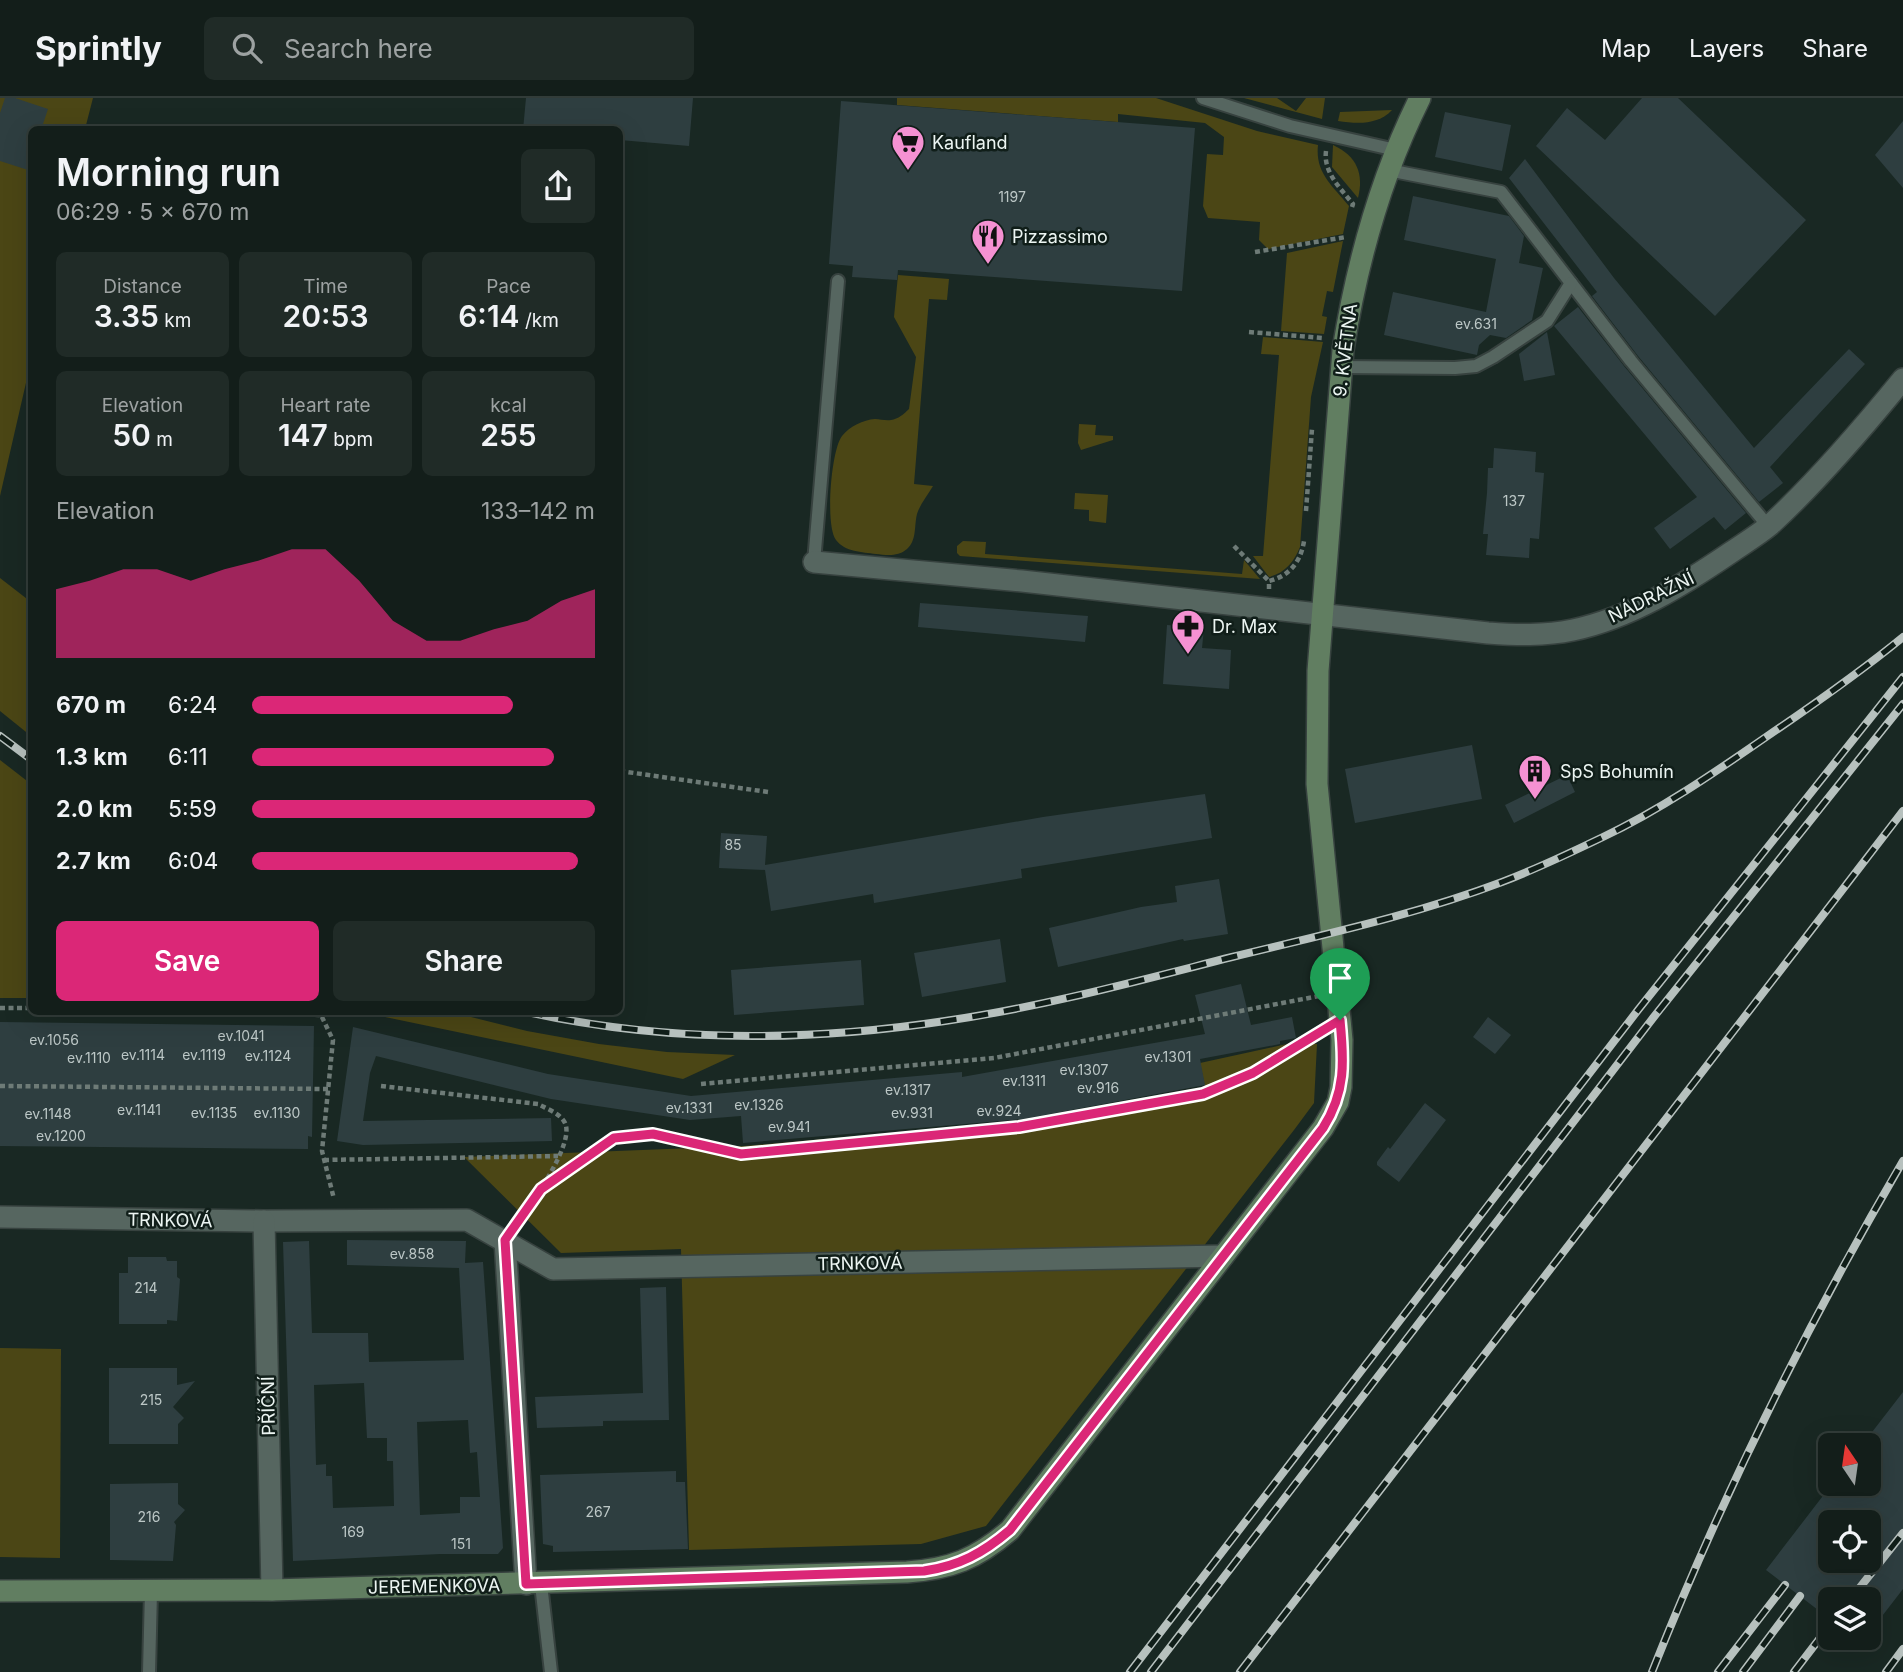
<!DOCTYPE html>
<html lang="en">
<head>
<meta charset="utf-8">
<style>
	body { margin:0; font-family:Inter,sans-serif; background:#202b27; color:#f1f3f6; height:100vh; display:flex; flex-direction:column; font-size:26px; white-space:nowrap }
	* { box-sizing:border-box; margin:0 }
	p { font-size:23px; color:#9da2a2 }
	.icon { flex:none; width:38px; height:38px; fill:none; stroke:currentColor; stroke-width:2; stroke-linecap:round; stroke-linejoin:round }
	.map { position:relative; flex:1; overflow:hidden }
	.side { position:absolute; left:28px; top:28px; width:595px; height:889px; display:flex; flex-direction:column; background:#131e1a; border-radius:10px; box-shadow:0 7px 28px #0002,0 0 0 2px #323c39 }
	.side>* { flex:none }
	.needle { width:46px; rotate:347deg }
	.buttons { position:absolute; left:1818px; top:1335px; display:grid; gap:14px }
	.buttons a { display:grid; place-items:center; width:63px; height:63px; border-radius:10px; background:#131e1a; box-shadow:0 7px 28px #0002,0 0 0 2px #323c39; font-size:35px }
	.pin { position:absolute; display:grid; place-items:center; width:60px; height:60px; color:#fff; margin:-72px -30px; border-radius:50% 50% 50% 0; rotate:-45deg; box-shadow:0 0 7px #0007 }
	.pin .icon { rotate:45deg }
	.round { display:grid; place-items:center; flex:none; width:74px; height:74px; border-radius:10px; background:#202b27 }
	.summary { display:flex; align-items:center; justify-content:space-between; height:119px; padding:0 28px }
	h1 { font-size:38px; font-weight:600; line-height:52px }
	.metrics { display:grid; grid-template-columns:repeat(3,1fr); gap:10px; height:119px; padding:7px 28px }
	.metrics div { display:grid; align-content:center; border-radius:10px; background:#202b27; text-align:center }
	.metrics b { font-size:30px; font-weight:600 }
	.metrics small { font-size:19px; font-weight:400 }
	.metrics p { font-size:19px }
	.chart { height:196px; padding:14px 28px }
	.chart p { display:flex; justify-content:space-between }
	.chart svg { width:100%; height:126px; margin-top:7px; fill:#db2777; opacity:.7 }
	.action { display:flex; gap:14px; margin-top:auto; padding:14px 28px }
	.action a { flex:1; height:80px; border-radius:10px; background:#db2777; color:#fff; font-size:28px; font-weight:600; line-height:80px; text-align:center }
	.action a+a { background:#202b27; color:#f1f3f6 }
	ul { padding:0 28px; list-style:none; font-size:23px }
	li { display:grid; grid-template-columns:112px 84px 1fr; align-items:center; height:52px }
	li i { height:18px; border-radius:9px; background:#db2777 }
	header { display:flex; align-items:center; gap:42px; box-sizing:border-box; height:98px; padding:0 35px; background:#131e1a; border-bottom:2px solid #323c39 }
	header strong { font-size:33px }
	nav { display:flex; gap:38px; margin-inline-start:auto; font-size:24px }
	.search { width:490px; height:63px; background:#202b27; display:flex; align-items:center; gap:18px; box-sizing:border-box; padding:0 24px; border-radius:10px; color:#9da2a2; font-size:26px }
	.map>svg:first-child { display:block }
	.green { fill:#4b4615 }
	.building { fill:#2e3e40; fill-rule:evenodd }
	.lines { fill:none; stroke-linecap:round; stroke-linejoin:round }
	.lane-casing { stroke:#37423f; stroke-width:16 }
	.street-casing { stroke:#37423f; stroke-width:24 }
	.secondary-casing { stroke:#37423f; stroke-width:24 }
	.path { stroke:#6e7b77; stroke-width:4.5; stroke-dasharray:5 3.5; stroke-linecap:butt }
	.lane { stroke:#566660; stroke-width:12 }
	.street { stroke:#566660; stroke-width:21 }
	.secondary { stroke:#617e61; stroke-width:21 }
	.rail-casing { stroke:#b7c1be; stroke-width:8 }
	.rail { stroke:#101e19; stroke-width:5; stroke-dasharray:16; stroke-linecap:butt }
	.route-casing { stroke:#fff; stroke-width:14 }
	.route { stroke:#db2777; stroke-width:9 }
	.labels { text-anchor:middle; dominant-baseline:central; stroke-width:5; stroke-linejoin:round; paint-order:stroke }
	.number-label { font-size:14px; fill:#bcc7c6 }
	.poi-label { font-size:18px; fill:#ecf5f2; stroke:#101e19; text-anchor:start }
	.street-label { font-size:18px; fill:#ecf5f2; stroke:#101e19 }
</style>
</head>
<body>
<header>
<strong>Sprintly</strong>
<div class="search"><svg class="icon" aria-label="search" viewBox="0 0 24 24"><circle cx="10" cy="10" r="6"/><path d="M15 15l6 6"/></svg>Search here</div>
<nav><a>Map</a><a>Layers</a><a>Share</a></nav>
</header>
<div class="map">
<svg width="1903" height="1574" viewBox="0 0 1903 1574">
	<rect width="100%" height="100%" fill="#192823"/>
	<g class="green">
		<path d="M 0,0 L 93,0 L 85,31 L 32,32 L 31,263 L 0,398 Z"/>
		<path d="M 897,0 L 1156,0 L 1257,33 L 1318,47 C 1315,75 1332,87 1349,108 L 1343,136 L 1268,151 L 1259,142 L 1260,124 L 1208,120 L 1203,108 L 1207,56 L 1223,57 L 1224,39 L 1205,25 L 1118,16 L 1118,24 L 897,7 Z"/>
		<path d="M 1244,0 L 1277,0 L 1296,13 L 1306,0 L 1325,0 L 1322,21 Z"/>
		<path d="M 1392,12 C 1378,27 1358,26 1338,23 L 1340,14 Z"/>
		<path d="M 1333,47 C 1357,58 1364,76 1358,100 L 1332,69 Z"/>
		<path d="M 1343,143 L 1333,194 L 1327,193 L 1322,218 L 1327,219 L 1324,236 L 1281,233 L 1287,155 Z"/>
		<path d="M 898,177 L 949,181 L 947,202 L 929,201 L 914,386 L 933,388 C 928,397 920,406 917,416 C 914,428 917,442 907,451 C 898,459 886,457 876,456 C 862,454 845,454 836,442 C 825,428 831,352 842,338 C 850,328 863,322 875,321 C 880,321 886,323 891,322 C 898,321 904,316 909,311 L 916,259 L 894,219 Z"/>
		<path d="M 1263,239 L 1323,244 L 1311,299 L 1300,449 C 1294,464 1285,475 1269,479 L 1253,458 L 1263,458 L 1279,257 L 1261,256 Z"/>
		<path d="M 1079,326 L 1096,327 L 1095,337 L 1113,338 L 1113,342 L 1081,352 L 1078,345 Z"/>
		<path d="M 1075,395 L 1108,397 L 1106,425 L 1089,423 L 1089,412 L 1074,411 Z"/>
		<path d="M 963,443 L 986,444 L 985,456 L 1242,476 L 1244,462 L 1260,481 L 960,458 L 957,455 L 957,448 Z"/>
		<path d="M 0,480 L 31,504 L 31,638 L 0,613 Z"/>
		<path d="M 0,662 L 31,686 L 31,900 L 0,900 Z"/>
		<path d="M 361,914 L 451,914 L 527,933 L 599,946 L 667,954 L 735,957 L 683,981 Z"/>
		<path d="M 1296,944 L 1317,946 L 1314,1005 L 1294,1032 L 986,1428 L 921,1446 L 689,1452 L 681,1151 L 561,1155 L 464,1059 L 744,1048 L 1020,1024 L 1205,989 L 1200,965 Z"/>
		<path d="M 0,1250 L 61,1251 L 60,1460 L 0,1459 Z"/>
	</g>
	<g class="building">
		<path d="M 5,0 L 15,0 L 48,11 L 41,32 L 32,32 L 32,62 L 28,72 L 0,63 L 0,15 Z"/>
		<path d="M 526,0 L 693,0 L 689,48 L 620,42 L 620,32 L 523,32 Z"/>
		<path d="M 1642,0 L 1678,0 L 1806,122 L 1715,218 L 1536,48 L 1567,10 L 1605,42 Z"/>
		<path d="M 841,3 L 1195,30 L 1182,193 L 898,172 L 897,182 L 852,179 L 853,168 L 829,166 Z"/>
		<path d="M 1445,14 L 1511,27 L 1502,73 L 1435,59 Z"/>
		<path d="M 1903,23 L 1903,90 L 1875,57 Z"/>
		<path d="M 1525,61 L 1614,180 L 1754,350 L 1849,251 L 1865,266 L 1770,369 L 1783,385 L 1759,404 L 1638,258 L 1592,198 L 1597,194 L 1509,80 Z"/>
		<path d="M 1413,98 L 1509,118 L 1524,138 L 1519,165 L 1543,170 L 1532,222 L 1506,240 L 1490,237 L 1479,247 L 1477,257 L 1384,237 L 1393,194 L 1486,214 L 1496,161 L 1404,142 Z"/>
		<path d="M 1578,209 L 1624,268 L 1746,415 L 1725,432 L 1714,419 L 1670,451 L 1654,430 L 1697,399 L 1554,228 Z"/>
		<path d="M 1547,234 L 1555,277 L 1524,283 L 1519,256 Z"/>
		<path d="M 1494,350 L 1536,354 L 1535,374 L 1544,375 L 1539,441 L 1530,440 L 1529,460 L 1486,457 L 1488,436 L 1483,436 L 1487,395 L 1488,370 L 1493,370 Z"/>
		<path d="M 920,505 L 1088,518 L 1085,544 L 918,529 Z"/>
		<path d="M 1167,527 L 1204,530 L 1202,550 L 1231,552 L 1229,591 L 1163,586 Z"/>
		<path d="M 1472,647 L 1482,701 L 1355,725 L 1345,671 Z"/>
		<path d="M 1567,677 L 1575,694 L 1514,725 L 1505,707 Z"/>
		<path d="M 1205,696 L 1212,740 L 1021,771 L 1022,780 L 874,805 L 873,796 L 771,813 L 765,772 L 719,770 L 721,735 L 767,738 L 765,767 L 1043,719 Z"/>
		<path d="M 1219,781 L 1228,836 L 1184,843 L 1183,841 L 1058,869 L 1049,830 L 1141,809 L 1177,804 L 1175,788 Z"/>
		<path d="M 1000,841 L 1006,884 L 922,899 L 914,855 Z"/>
		<path d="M 861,862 L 864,907 L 734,917 L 731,872 Z"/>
		<path d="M 1241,886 L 1251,927 L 1292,919 L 1296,940 L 1280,943 L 1280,946 L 1200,961 L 1205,987 L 1023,1021 L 743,1045 L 741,1018 L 690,1022 L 551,1001 L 376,958 L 370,975 L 363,1023 L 551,1020 L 552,1043 L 363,1047 L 337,1043 L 353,929 L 548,976 L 691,998 L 962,974 L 962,979 L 1205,936 L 1195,897 Z"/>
		<path d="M 1488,919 L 1511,937 L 1495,956 L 1473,939 Z"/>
		<path d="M 0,924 L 314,928 L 312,1039 L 308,1038 L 308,1051 L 0,1048 Z"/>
		<path d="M 1425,1005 L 1446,1022 L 1399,1084 L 1377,1067 L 1377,1064 L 1388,1049 L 1390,1051 Z"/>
		<path d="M 347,1142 L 466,1143 L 465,1165 L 483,1164 L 503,1450 L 498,1456 L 440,1456 L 293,1463 L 283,1144 L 309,1143 L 312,1235 L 368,1235 L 369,1264 L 464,1262 L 459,1170 L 347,1167 ZM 364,1285 L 367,1340 L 387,1340 L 387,1363 L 393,1363 L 394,1408 L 333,1410 L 332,1378 L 326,1378 L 326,1366 L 316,1367 L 314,1287 ZM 468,1322 L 470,1355 L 477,1354 L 480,1399 L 460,1399 L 460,1415 L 420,1417 L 417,1324 Z"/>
		<path d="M 128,1159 L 166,1159 L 167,1163 L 177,1163 L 177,1179 L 180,1181 L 177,1223 L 167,1222 L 167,1226 L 119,1226 L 119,1175 L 128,1175 Z"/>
		<path d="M 666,1189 L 669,1322 L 603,1323 L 603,1328 L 537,1330 L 535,1299 L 643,1295 L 640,1190 Z"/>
		<path d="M 109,1270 L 177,1270 L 177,1287 L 195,1283 L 173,1309 L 184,1320 L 178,1326 L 178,1346 L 109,1346 Z"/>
		<path d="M 1903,1294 L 1903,1491 L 1869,1535 L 1869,1502 L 1826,1502 L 1818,1512 L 1766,1472 L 1832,1386 L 1869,1386 L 1869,1338 ZM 1830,1424 L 1869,1424 L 1869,1463 L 1830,1463 Z"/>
		<path d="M 676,1373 L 676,1384 L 685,1384 L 688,1451 L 553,1454 L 553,1448 L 543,1446 L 540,1377 Z"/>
		<path d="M 178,1385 L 178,1406 L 185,1412 L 174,1424 L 176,1427 L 173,1463 L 110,1462 L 110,1386 Z"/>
	</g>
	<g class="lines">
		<defs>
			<g id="lane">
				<path d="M 1203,0 L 1290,28 L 1396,52"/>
				<path d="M 1388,72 L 1501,94 L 1631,263 L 1768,428"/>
				<path d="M 1341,269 L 1455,270 L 1476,268 L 1493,259 L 1547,223 L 1571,185"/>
				<path d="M 814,464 L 838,183"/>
				<path d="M 541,1486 L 551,1574"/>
				<path d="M 149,1574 L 151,1493"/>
			</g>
			<g id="street">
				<path d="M 814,464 L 1022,483 L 1488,535 C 1516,537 1544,538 1573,532 C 1630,520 1683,487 1730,455 C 1743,446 1758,437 1770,427 C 1817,384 1863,330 1903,281"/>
				<path d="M 0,1119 L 264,1123 L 467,1122 L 553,1171 L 1223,1158"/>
				<path d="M 264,1123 L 272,1492"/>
				<path d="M 505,1142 L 526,1486"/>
			</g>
			<path id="secondary" d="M 0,1493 L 272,1492 L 907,1474 C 951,1471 976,1461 1010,1432 L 1323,1030 L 1338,1004 L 1341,989 L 1342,942 L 1317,686 L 1318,573 L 1343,252 C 1357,164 1380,80 1420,0"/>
		</defs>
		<use href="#lane" class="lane-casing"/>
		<use href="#street" class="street-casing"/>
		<use href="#secondary" class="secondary-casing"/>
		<g class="path">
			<path d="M 1326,53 C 1323,74 1341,91 1353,106 L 1352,109"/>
			<path d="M 1255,154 L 1346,139"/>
			<path d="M 1249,234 L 1323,240"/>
			<path d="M 1306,413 L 1312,331"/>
			<path d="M 1234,448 L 1269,483"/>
			<path d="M 1269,491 L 1269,483 C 1290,478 1301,463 1304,443"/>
			<path d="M 620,673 L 768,694"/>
			<path d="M 0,910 L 32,910"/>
			<path d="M 170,914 L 321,917 L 333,942 L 322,1053 L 334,1101"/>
			<path d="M 701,986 L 994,960 L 1319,898"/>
			<path d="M 0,988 L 328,991"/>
			<path d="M 381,988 L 538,1006 C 547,1011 560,1015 565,1025 C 575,1046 531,1106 518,1124"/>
			<path d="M 324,1062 L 558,1058"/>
			<path d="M 541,1091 L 614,1040 L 654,1036 L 741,1056 L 1019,1029 L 1203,996 L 1253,975 L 1321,933"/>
		</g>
		<use href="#lane" class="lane"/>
		<use href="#street" class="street"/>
		<use href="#secondary" class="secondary"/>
		<defs>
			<g id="rail">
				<path d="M 0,638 L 32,662"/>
				<path d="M 527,914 C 663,944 807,944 945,923 C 1042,909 1137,883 1232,859 C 1322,837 1415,817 1502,784 C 1536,771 1570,755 1603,739 C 1660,712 1714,675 1766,639 C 1813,607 1859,575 1903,539"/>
				<path d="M 1850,1502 L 1903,1435"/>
				<path d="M 1130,1574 L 1638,912 L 1903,579"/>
				<path d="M 1151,1574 L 1653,920 L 1903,606"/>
				<path d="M 1240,1574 L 1903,713"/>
				<path d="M 1652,1574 C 1722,1398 1807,1227 1903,1063"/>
				<path d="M 1718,1574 L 1785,1487"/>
				<path d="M 1743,1574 L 1800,1498"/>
				<path d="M 1794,1574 L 1830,1527"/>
				<path d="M 1886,1574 L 1903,1551"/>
			</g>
		</defs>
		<use href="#rail" class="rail-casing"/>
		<use href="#rail" class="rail"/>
	</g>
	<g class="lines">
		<defs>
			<path id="route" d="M 1340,922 C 1344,963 1346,994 1323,1030 L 1010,1432 C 983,1455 959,1468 924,1473 L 526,1486 L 505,1142 L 541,1091 L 614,1040 L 653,1036 L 741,1056 L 1019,1029 L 1203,996 L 1253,975 Z"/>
		</defs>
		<use href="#route" class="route-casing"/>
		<use href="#route" class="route"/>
	</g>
	<defs>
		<symbol id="supermarket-pin" viewBox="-11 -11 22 30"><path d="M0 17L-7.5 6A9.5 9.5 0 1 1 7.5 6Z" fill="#f591d2" stroke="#101e19"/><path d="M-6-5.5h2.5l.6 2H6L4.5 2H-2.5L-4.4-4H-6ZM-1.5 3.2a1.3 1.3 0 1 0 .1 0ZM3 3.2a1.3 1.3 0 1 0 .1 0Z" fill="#111"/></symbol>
		<symbol id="restaurant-pin" viewBox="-11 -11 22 30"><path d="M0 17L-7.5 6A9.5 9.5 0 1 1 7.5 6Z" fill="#f591d2" stroke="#101e19"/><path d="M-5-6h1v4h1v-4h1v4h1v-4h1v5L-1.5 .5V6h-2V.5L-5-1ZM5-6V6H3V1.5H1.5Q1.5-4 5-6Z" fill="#111"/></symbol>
		<symbol id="pharmacy-pin" viewBox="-11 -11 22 30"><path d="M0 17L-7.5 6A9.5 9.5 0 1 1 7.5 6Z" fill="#f591d2" stroke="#101e19"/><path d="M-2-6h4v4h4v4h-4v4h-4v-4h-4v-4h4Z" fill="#111"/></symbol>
		<symbol id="building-pin" viewBox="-11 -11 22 30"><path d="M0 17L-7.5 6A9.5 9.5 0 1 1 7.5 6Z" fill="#f591d2" stroke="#101e19"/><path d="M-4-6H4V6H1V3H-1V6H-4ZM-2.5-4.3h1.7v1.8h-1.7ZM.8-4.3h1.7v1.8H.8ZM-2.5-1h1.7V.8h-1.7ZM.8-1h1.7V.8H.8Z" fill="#111"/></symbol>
	</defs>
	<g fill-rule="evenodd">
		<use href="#supermarket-pin" x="889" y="25" width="38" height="52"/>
		<use href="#restaurant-pin" x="969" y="119" width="38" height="52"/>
		<use href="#pharmacy-pin" x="1169" y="509" width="38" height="52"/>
		<use href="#building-pin" x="1516" y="654" width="38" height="52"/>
	</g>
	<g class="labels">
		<g class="number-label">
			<text x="1012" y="98">1197</text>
			<text x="1476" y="225">ev.631</text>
			<text x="1514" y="402">137</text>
			<text x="733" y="746">85</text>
			<text x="241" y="937">ev.1041</text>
			<text x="54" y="941">ev.1056</text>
			<text x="143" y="956">ev.1114</text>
			<text x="204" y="956">ev.1119</text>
			<text x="268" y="957">ev.1124</text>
			<text x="1168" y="958">ev.1301</text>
			<text x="89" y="959">ev.1110</text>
			<text x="1084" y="971">ev.1307</text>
			<text x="1024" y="982">ev.1311</text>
			<text x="1098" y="989">ev.916</text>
			<text x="908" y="991">ev.1317</text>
			<text x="759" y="1006">ev.1326</text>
			<text x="689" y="1009">ev.1331</text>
			<text x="139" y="1011">ev.1141</text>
			<text x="999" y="1012">ev.924</text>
			<text x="214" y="1014">ev.1135</text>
			<text x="277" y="1014">ev.1130</text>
			<text x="912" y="1014">ev.931</text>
			<text x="48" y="1015">ev.1148</text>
			<text x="789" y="1028">ev.941</text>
			<text x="61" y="1037">ev.1200</text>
			<text x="412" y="1155">ev.858</text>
			<text x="146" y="1189">214</text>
			<text x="151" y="1301">215</text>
			<text x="598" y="1413">267</text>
			<text x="149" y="1418">216</text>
			<text x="353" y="1433">169</text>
			<text x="461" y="1445">151</text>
		</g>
		<g class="poi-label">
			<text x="932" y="44">Kaufland</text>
			<text x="1012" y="138">Pizzassimo</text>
			<text x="1212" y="528">Dr. Max</text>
			<text x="1560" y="673">SpS Bohumín</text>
		</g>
		<g class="street-label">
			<text transform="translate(1345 252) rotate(-83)">9. KVĚTNA</text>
			<text transform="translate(1651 499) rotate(-26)">NÁDRAŽNÍ</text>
			<text transform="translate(170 1122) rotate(1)">TRNKOVÁ</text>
			<text transform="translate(860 1165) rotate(-1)">TRNKOVÁ</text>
			<text transform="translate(268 1308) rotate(-91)">PŘÍČNÍ</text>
			<text transform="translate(434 1488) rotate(-1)">JEREMENKOVA</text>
		</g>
	</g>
</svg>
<div class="buttons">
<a><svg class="needle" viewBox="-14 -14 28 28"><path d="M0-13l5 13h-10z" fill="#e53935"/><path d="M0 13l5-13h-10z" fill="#9da2a2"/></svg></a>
<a><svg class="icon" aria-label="locate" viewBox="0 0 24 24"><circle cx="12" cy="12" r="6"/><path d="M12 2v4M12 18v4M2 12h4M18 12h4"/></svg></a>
<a><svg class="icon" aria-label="layers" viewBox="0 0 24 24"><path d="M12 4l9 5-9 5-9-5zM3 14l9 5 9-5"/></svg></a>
</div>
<div class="pin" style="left:1340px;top:922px;background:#1e9e55"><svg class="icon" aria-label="arrive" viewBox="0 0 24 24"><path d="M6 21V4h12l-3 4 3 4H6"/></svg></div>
<section class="side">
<div class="summary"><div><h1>Morning run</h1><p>06:29 · 5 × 670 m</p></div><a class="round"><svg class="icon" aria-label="share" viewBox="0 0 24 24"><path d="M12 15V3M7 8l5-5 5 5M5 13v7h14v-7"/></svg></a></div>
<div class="metrics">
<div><p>Distance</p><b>3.35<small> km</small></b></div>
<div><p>Time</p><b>20:53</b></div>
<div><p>Pace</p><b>6:14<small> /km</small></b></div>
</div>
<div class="metrics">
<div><p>Elevation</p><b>50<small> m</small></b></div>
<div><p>Heart rate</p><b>147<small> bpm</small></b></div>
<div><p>kcal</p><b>255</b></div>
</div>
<div class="chart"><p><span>Elevation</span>133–142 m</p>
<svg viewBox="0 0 160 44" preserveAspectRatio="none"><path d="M0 44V20L10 17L20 13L30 13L40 17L50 13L60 10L70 6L80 6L90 17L100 31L110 38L120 38L130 34L140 31L150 24L160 20V44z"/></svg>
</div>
<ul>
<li><b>670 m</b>6:24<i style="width:76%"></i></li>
<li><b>1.3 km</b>6:11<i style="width:88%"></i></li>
<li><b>2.0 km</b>5:59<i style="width:100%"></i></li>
<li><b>2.7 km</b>6:04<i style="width:95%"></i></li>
</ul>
<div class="action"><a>Save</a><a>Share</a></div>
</section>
</div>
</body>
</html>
